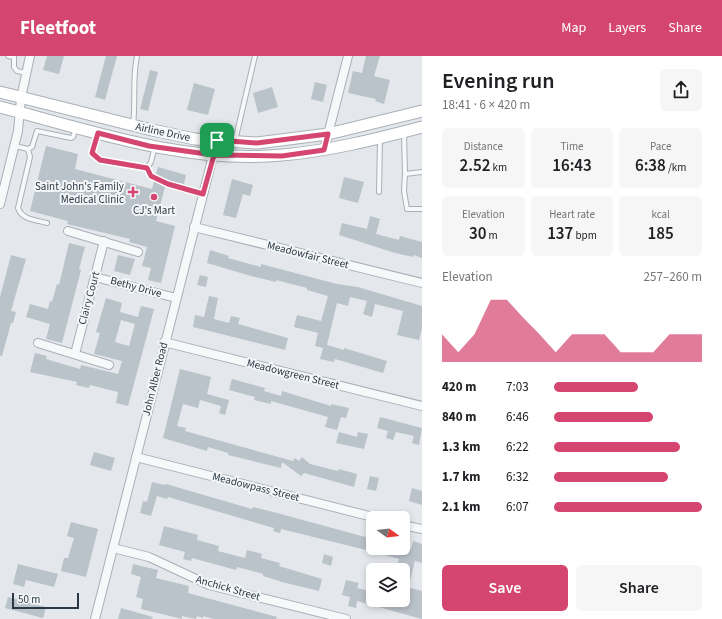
<!DOCTYPE html>
<html lang="en">
<head>
<meta charset="utf-8">
<style>
	body { margin:0; font-family:"Source Sans 3",sans-serif; background:#f6f6f6; color:#202124; height:100vh; display:flex; flex-direction:column; font-size:15px; white-space:nowrap }
	* { box-sizing:border-box; margin:0 }
	p { font-size:13px; color:#757577 }
	.icon { flex:none; width:22px; height:22px; fill:none; stroke:currentColor; stroke-width:2; stroke-linecap:round; stroke-linejoin:round }
	.map { position:relative; flex:1; overflow:hidden }
	.details { display:flex; flex-direction:column; background:#fff; width:300px }
	.details>* { flex:none }
	.needle { width:26px; rotate:105deg }
	.buttons { position:absolute; left:366px; top:455px; display:grid; gap:8px }
	.buttons a { display:grid; place-items:center; width:44px; height:44px; border-radius:6px; background:#fff; box-shadow:0 2px 6px #0003; font-size:20px }
	.scale { position:absolute; left:12px; bottom:10px; width:67px; box-sizing:border-box; padding-left:4px; border:2px solid #2a3845; border-top:0; font-size:11px; line-height:14px; white-space:nowrap; color:#2a3845; -webkit-text-stroke:3px #f4f7f9; paint-order:stroke }
	.pin { position:absolute; display:grid; place-items:center; width:34px; height:34px; color:#fff; margin:-17px; border-radius:8px; box-shadow:0 2px 6px #0006 }
	.round { display:grid; place-items:center; flex:none; width:42px; height:42px; border-radius:6px; background:#f6f6f6 }
	.summary { display:flex; align-items:center; justify-content:space-between; height:68px; padding:0 20px }
	h1 { font-size:22px; font-weight:600; line-height:30px }
	.stats { display:grid; grid-template-columns:repeat(3,1fr); gap:6px; height:68px; padding:4px 20px }
	.stats div { display:grid; align-content:center; border-radius:6px; background:#f6f6f6; text-align:center }
	.stats b { font-size:17px; font-weight:600 }
	.stats small { font-size:11px; font-weight:400 }
	.stats p { font-size:11px }
	.chart { height:112px; padding:8px 20px }
	.chart p { display:flex; justify-content:space-between }
	.chart svg { width:100%; height:72px; margin-top:4px; fill:#d4466f; opacity:.7 }
	.cta { display:flex; gap:8px; margin-top:auto; padding:8px 20px }
	.cta a { flex:1; height:46px; border-radius:6px; background:#d4466f; color:#fff; font-size:16px; font-weight:600; line-height:46px; text-align:center }
	.cta a+a { background:#f6f6f6; color:#202124 }
	ul { padding:0 20px; list-style:none; font-size:13px }
	li { display:grid; grid-template-columns:64px 48px 1fr; align-items:center; height:30px }
	li i { height:10px; border-radius:5px; background:#d4466f }
	header { display:flex; align-items:center; gap:24px; box-sizing:border-box; height:56px; padding:0 20px; background:#d4466f; color:#fff }
	header strong { font-size:19px }
	nav { display:flex; gap:22px; margin-inline-start:auto; font-size:14px }
	main { display:flex; flex:1; min-height:0 }
	.map>svg:first-child { display:block }
	.building { fill:#bac2ca; fill-rule:evenodd }
	.lines { fill:none; stroke-linecap:round; stroke-linejoin:round }
	.lane-casing { stroke:#a8b0b7; stroke-width:6 }
	.street-casing { stroke:#a8b0b7; stroke-width:10 }
	.secondary-casing { stroke:#a8b0b7; stroke-width:13 }
	.lane { stroke:#f7f8fa; stroke-width:4 }
	.street { stroke:#f7f8fa; stroke-width:8 }
	.secondary { stroke:#fff; stroke-width:11 }
	.route-casing { stroke:#fff; stroke-width:8 }
	.route { stroke:#d4466f; stroke-width:5 }
	.poi-dot { fill:#d4466f; stroke:#f4f7f9; stroke-width:1.5 }
	.labels { text-anchor:middle; dominant-baseline:central; stroke-width:4; stroke-linejoin:round; paint-order:stroke }
	.street-label { font-size:11px; fill:#2a3845; stroke:#f4f7f9 }
	.poi-label { font-size:11px; fill:#2a3845; stroke:#f4f7f9; text-anchor:end }
</style>
</head>
<body>
<header>
<strong>Fleetfoot</strong>
<nav><a>Map</a><a>Layers</a><a>Share</a></nav>
</header>
<main>
<div class="map">
<svg width="422" height="563" viewBox="0 0 422 563">
	<rect width="100%" height="100%" fill="#e4e8ec"/>
	<g class="building">
		<path d="M 47,0 L 64,0 L 59,18 L 43,14 Z"/>
		<path d="M 106,0 L 117,0 L 105,44 L 95,41 Z"/>
		<path d="M 366,0 L 380,0 L 374,20 L 390,24 L 384,48 L 375,45 L 376,43 L 348,37 L 353,15 L 362,17 Z"/>
		<path d="M 150,14 L 158,16 L 148,55 L 140,53 Z"/>
		<path d="M 315,26 L 327,29 L 323,46 L 311,43 Z"/>
		<path d="M 194,27 L 215,33 L 208,59 L 187,54 Z"/>
		<path d="M 272,31 L 278,51 L 258,57 L 253,37 Z"/>
		<path d="M 46,90 L 78,98 L 75,113 L 152,133 L 154,125 L 165,131 L 156,165 L 175,170 L 161,227 L 148,224 L 151,212 L 142,210 L 147,191 L 129,186 L 130,183 L 67,168 L 68,165 L 30,155 Z"/>
		<path d="M 158,111 L 186,119 L 184,128 L 167,124 L 156,118 Z"/>
		<path d="M 344,121 L 364,126 L 358,147 L 339,142 Z"/>
		<path d="M 232,123 L 253,129 L 250,140 L 243,138 L 236,162 L 223,159 Z"/>
		<path d="M 370,160 L 380,163 L 376,178 L 399,184 L 400,180 L 422,186 L 422,202 L 414,199 L 413,201 L 395,197 L 339,179 L 342,167 L 367,173 Z"/>
		<path d="M 69,187 L 85,191 L 79,213 L 81,214 L 62,287 L 46,283 L 50,268 L 26,261 L 30,248 L 48,253 L 50,245 L 52,246 L 57,228 L 59,229 Z"/>
		<path d="M 210,194 L 229,200 L 228,202 L 261,211 L 261,208 L 337,228 L 358,231 L 422,250 L 422,272 L 419,284 L 397,279 L 403,255 L 375,248 L 372,261 L 363,258 L 367,245 L 350,241 L 348,250 L 337,247 L 327,289 L 344,294 L 344,292 L 387,305 L 383,317 L 335,303 L 334,306 L 320,303 L 323,292 L 315,290 L 318,277 L 294,271 L 297,259 L 321,265 L 328,240 L 307,234 L 307,232 L 276,224 L 276,226 L 251,220 L 207,207 Z"/>
		<path d="M 11,199 L 26,203 L 11,255 L 16,256 L 13,267 L 11,267 L 2,300 L 0,300 L 0,241 Z"/>
		<path d="M 118,199 L 135,203 L 130,219 L 114,215 Z"/>
		<path d="M 200,219 L 208,221 L 206,231 L 197,229 Z"/>
		<path d="M 209,240 L 218,242 L 214,263 L 229,267 L 231,260 L 240,262 L 238,268 L 288,282 L 285,294 L 193,271 L 195,259 L 204,261 Z"/>
		<path d="M 106,242 L 122,247 L 120,256 L 138,261 L 141,250 L 154,253 L 128,350 L 116,347 L 118,336 L 90,329 L 89,332 L 76,329 L 77,326 L 30,316 L 35,297 L 47,300 L 46,303 L 80,313 L 81,309 L 118,318 L 122,305 L 94,298 L 100,277 L 96,276 ZM 121,264 L 135,268 L 129,290 L 115,286 Z"/>
		<path d="M 180,313 L 211,321 L 207,338 L 229,344 L 225,359 L 219,357 L 221,350 L 200,344 L 198,352 L 183,348 L 177,370 L 186,372 L 185,375 L 293,405 L 295,402 L 299,405 L 302,401 L 310,408 L 338,415 L 339,413 L 357,418 L 354,431 L 304,417 L 301,420 L 282,406 L 281,412 L 228,399 L 228,397 L 208,391 L 207,395 L 163,382 Z"/>
		<path d="M 232,323 L 265,332 L 264,335 L 281,340 L 282,335 L 331,350 L 331,348 L 349,352 L 346,362 L 341,361 L 337,374 L 325,371 L 328,361 L 271,345 L 271,348 L 254,344 L 255,341 L 229,334 Z"/>
		<path d="M 380,361 L 422,372 L 419,389 L 412,387 L 414,380 L 396,376 L 393,384 L 386,382 L 388,375 L 377,372 Z"/>
		<path d="M 339,376 L 357,381 L 358,376 L 368,378 L 364,393 L 336,387 Z"/>
		<path d="M 94,396 L 115,402 L 111,415 L 90,409 Z"/>
		<path d="M 370,420 L 379,422 L 376,435 L 367,433 Z"/>
		<path d="M 152,426 L 165,429 L 166,428 L 252,453 L 253,451 L 277,457 L 369,482 L 366,494 L 281,473 L 280,477 L 273,475 L 274,472 L 168,441 L 167,443 L 157,440 L 151,460 L 140,457 L 143,445 L 147,446 Z"/>
		<path d="M 412,432 L 422,435 L 422,449 L 409,445 Z"/>
		<path d="M 71,466 L 98,473 L 86,521 L 61,515 L 64,502 L 68,502 L 74,482 L 67,480 Z"/>
		<path d="M 164,470 L 198,479 L 197,484 L 219,490 L 218,495 L 245,502 L 247,494 L 262,498 L 261,502 L 280,507 L 279,510 L 322,523 L 319,535 L 282,526 L 263,520 L 263,518 L 237,511 L 236,514 L 192,502 L 191,505 L 183,503 L 185,496 L 159,489 Z"/>
		<path d="M 413,485 L 422,488 L 422,507 L 415,505 L 409,528 L 403,527 L 403,514 L 396,514 L 399,503 L 367,494 L 368,492 L 411,493 Z"/>
		<path d="M 324,498 L 333,501 L 331,510 L 322,507 Z"/>
		<path d="M 18,508 L 58,518 L 54,531 L 26,524 L 24,531 L 13,528 Z"/>
		<path d="M 133,508 L 158,514 L 156,522 L 189,530 L 188,537 L 277,561 L 276,563 L 214,563 L 203,560 L 203,562 L 197,560 L 196,563 L 182,560 L 182,563 L 141,553 L 143,543 L 136,541 L 141,521 L 131,518 Z"/>
		<path d="M 346,524 L 359,527 L 357,532 L 373,536 L 373,544 L 404,544 L 407,531 L 422,535 L 422,563 L 357,545 L 356,552 L 348,550 L 350,541 L 342,539 Z"/>
		<path d="M 8,541 L 46,551 L 43,562 L 5,552 Z"/>
		<path d="M 121,552 L 153,561 L 152,563 L 118,563 Z"/>
	</g>
	<g class="lines">
		<defs>
			<g id="lane">
				<path d="M 8,0 L 14,1 L 14,11 L 17,15 L 27,17"/>
				<path d="M 133,69 C 136,46 132,23 137,0"/>
				<path d="M 404,76 L 405,118 L 422,116"/>
				<path d="M 98,78 L 92,97 L 100,104 L 147,112 L 151,106 L 155,90"/>
				<path d="M 235,85 L 255,0"/>
				<path d="M 15,90 L 28,93 L 30,101 L 18,152 C 22,164 36,164 47,167"/>
				<path d="M 28,93 L 32,91 L 37,75 L 71,82 L 73,81 L 76,72"/>
				<path d="M 147,112 L 151,120 L 168,128 L 203,138"/>
				<path d="M 405,118 L 404,135 L 407,153 L 422,153"/>
				<path d="M 379,136 L 380,82"/>
			</g>
			<g id="street">
				<path d="M 324,94 L 348,0"/>
				<path d="M 0,148 L 18,75 L 21,42 L 30,0"/>
				<path d="M 194,171 L 422,227"/>
				<path d="M 68,175 L 138,196"/>
				<path d="M 95,221 L 176,242"/>
				<path d="M 164,286 L 422,350"/>
				<path d="M 38,287 L 109,309"/>
				<path d="M 75,298 L 104,185"/>
				<path d="M 136,401 L 377,462"/>
				<path d="M 403,469 L 422,473"/>
				<path d="M 113,492 L 149,501 L 209,529 L 346,563"/>
				<path d="M 95,563 L 217,84"/>
			</g>
			<g id="secondary">
				<path d="M 0,36 L 152,74 L 195,83 L 257,87 L 328,78 L 422,55"/>
				<path d="M 0,51 C 92,75 186,108 282,99 C 330,95 376,83 422,71"/>
			</g>
		</defs>
		<use href="#lane" class="lane-casing"/>
		<use href="#street" class="street-casing"/>
		<use href="#secondary" class="secondary-casing"/>
		<use href="#lane" class="lane"/>
		<use href="#street" class="street"/>
		<use href="#secondary" class="secondary"/>
	</g>
	<g class="lines">
		<defs>
			<path id="route" d="M 217,84 L 214,99 L 149,90 L 98,77 L 92,97 L 100,104 L 147,112 L 151,120 L 168,128 L 203,138 L 214,99 L 282,100 L 324,94 L 328,78 L 257,87 L 217,84"/>
		</defs>
		<use href="#route" class="route-casing"/>
		<use href="#route" class="route"/>
	</g>
	<g class="poi-dot">
		<path d="M131 130h4v4h4v4h-4v4h-4v-4h-4v-4h4z"/>
		<circle cx="154" cy="141" r="4"/>
	</g>
	<g class="labels">
		<g class="street-label">
			<text transform="translate(163 76) rotate(12)">Airline Drive</text>
			<text transform="translate(308 199) rotate(14)">Meadowfair Street</text>
			<text transform="translate(136 231) rotate(15)">Bethy Drive</text>
			<text transform="translate(89 242) rotate(-75)">Clairy Court</text>
			<text transform="translate(293 318) rotate(14)">Meadowgreen Street</text>
			<text transform="translate(155 323) rotate(-76)">John Alber Road</text>
			<text transform="translate(256 431) rotate(14)">Meadowpass Street</text>
			<text transform="translate(228 532) rotate(16)">Anchick Street</text>
		</g>
		<g class="poi-label">
			<text x="124" y="130">Saint John's Family<tspan x="124" dy="13">Medical Clinic</tspan></text>
			<text x="154" y="154" text-anchor="middle">CJ's Mart</text>
		</g>
	</g>
</svg>
<div class="buttons">
<a><svg class="needle" viewBox="-14 -14 28 28"><path d="M0-13l5 13h-10z" fill="#e53935"/><path d="M0 13l5-13h-10z" fill="#757577"/></svg></a>
<a><svg class="icon" aria-label="layers" viewBox="0 0 24 24"><path d="M12 4l9 5-9 5-9-5zM3 14l9 5 9-5"/></svg></a>
</div>
<div class="scale">50 m</div>
<div class="pin" style="left:217px;top:84px;background:#1e9e55"><svg class="icon" aria-label="arrive" viewBox="0 0 24 24"><path d="M6 21V4h12l-3 4 3 4H6"/></svg></div>
</div>
<section class="details">
<div class="summary"><div><h1>Evening run</h1><p>18:41 · 6 × 420 m</p></div><a class="round"><svg class="icon" aria-label="share" viewBox="0 0 24 24"><path d="M12 15V3M7 8l5-5 5 5M5 13v7h14v-7"/></svg></a></div>
<div class="stats">
<div><p>Distance</p><b>2.52<small> km</small></b></div>
<div><p>Time</p><b>16:43</b></div>
<div><p>Pace</p><b>6:38<small> /km</small></b></div>
</div>
<div class="stats">
<div><p>Elevation</p><b>30<small> m</small></b></div>
<div><p>Heart rate</p><b>137<small> bpm</small></b></div>
<div><p>kcal</p><b>185</b></div>
</div>
<div class="chart"><p><span>Elevation</span>257–260 m</p>
<svg viewBox="0 0 160 44" preserveAspectRatio="none"><path d="M0 44V27L10 38L20 27L30 6L40 6L50 17L60 27L70 38L80 27L90 27L100 27L110 38L120 38L130 38L140 27L150 27L160 27V44z"/></svg>
</div>
<ul>
<li><b>420 m</b>7:03<i style="width:57%"></i></li>
<li><b>840 m</b>6:46<i style="width:67%"></i></li>
<li><b>1.3 km</b>6:22<i style="width:85%"></i></li>
<li><b>1.7 km</b>6:32<i style="width:77%"></i></li>
<li><b>2.1 km</b>6:07<i style="width:100%"></i></li>
</ul>
<div class="cta"><a>Save</a><a>Share</a></div>
</section>
</main>
</body>
</html>
